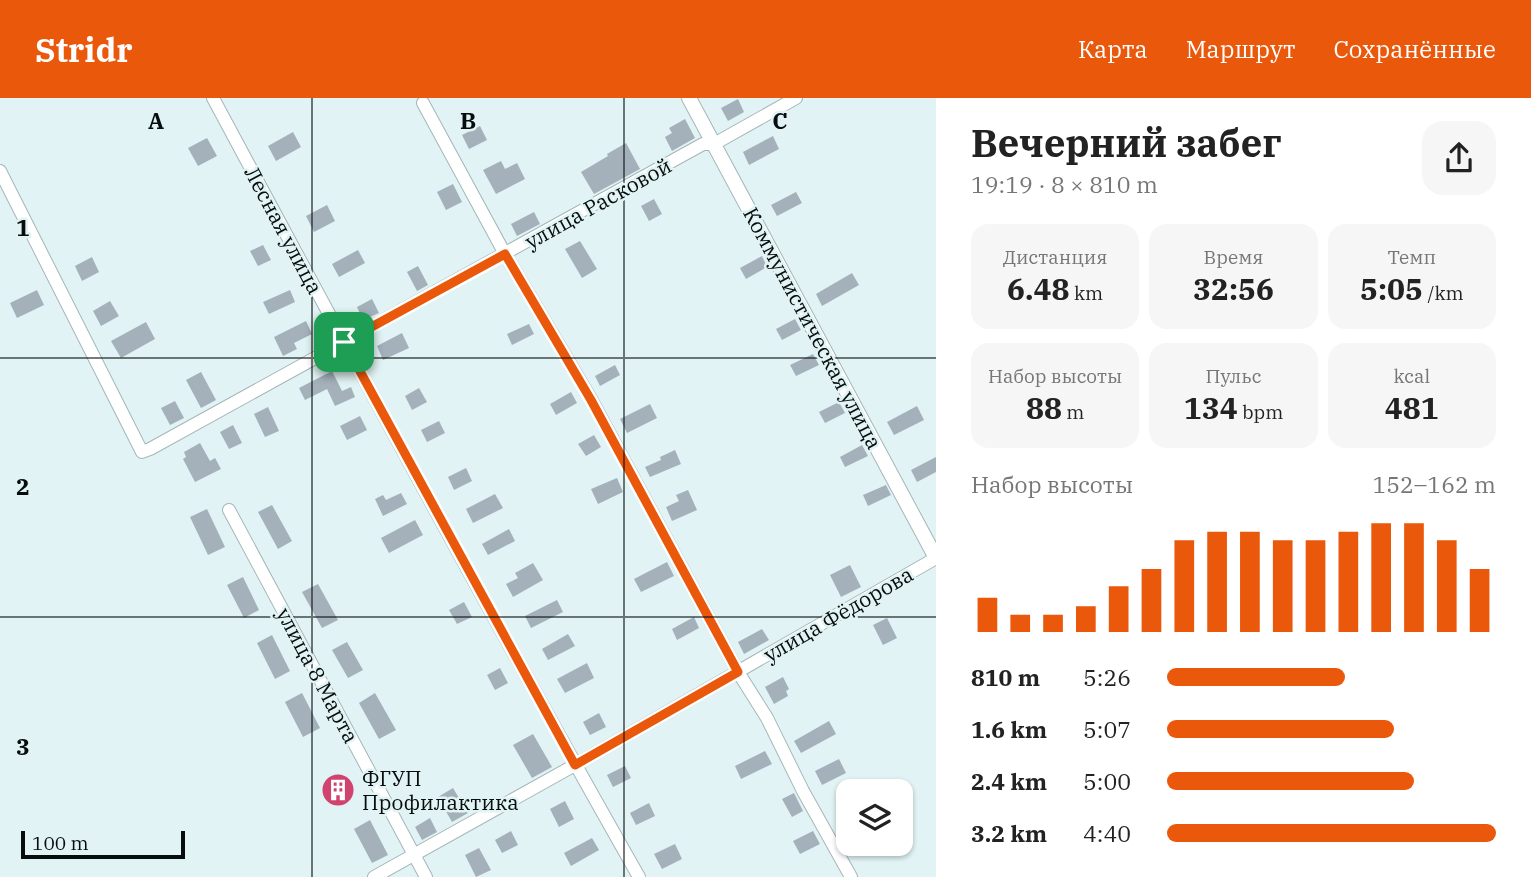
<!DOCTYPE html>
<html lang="ru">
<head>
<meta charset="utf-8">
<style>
	body { margin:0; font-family:"IBM Plex Serif",serif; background:#f6f6f6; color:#222; height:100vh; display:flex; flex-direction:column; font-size:26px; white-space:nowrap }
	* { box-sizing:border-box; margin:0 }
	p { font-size:23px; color:#767676 }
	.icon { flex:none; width:38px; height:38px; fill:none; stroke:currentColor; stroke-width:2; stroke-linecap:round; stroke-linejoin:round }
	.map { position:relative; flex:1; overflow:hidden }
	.side { display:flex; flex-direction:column; background:#fff; width:595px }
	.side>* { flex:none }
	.controls { position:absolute; left:836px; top:681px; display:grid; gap:14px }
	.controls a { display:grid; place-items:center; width:77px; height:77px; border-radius:14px; background:#fff; box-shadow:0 2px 5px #0004; font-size:35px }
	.scale { position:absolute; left:21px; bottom:18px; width:164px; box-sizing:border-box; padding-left:7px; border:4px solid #070d0d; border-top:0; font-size:19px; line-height:24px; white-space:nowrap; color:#070d0d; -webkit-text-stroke:5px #e1f3f4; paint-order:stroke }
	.pin { position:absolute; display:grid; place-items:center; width:60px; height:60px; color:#fff; margin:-30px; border-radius:14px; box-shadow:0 4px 10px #0006 }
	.round { display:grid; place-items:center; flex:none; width:74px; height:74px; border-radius:21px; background:#f6f6f6 }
	.overview { display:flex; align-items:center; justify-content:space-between; height:119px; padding:0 35px }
	h1 { font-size:38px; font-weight:800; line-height:52px }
	.stats { display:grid; grid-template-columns:repeat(3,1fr); gap:10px; height:119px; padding:7px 35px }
	.stats div { display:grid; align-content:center; border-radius:18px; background:#f6f6f6; text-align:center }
	.stats b { font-size:30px; font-weight:800 }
	.stats small { font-size:19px; font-weight:400 }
	.stats p { font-size:19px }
	.chart { height:196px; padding:14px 35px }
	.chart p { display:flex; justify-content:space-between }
	.chart svg { width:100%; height:126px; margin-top:7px; stroke:#ea580c; stroke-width:6 }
	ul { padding:0 35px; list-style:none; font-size:23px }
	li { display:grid; grid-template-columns:112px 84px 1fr; align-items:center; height:52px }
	li i { height:18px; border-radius:9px; background:#ea580c }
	header { display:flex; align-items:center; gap:42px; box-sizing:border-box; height:98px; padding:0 35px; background:#ea580c; color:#fff }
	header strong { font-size:33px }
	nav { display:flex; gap:38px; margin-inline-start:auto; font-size:24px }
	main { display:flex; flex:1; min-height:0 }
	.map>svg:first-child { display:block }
	.building { fill:#a4b1ba }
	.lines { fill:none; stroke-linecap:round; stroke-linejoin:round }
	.minor-casing { stroke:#a5b6b8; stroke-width:14 }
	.tertiary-casing { stroke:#a5b6b8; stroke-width:16 }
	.minor { stroke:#fff; stroke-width:12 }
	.tertiary { stroke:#fff; stroke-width:14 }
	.route-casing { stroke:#fff; stroke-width:14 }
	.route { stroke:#ea580c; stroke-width:9 }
	.grid { fill:none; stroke:#070d0d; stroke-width:2; stroke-opacity:0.55 }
	.labels { text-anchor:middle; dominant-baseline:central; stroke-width:5; stroke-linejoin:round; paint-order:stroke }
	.street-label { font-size:21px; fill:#070d0d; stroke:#e1f3f4 }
	.poi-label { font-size:21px; fill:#070d0d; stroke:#e1f3f4; text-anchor:start }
	.grid-label { font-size:23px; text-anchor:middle; font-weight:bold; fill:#070d0d; stroke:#e1f3f4; stroke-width:5; stroke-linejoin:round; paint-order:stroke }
</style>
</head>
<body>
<header>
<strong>Stridr</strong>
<nav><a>Карта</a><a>Маршрут</a><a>Сохранённые</a></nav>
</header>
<main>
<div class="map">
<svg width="936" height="779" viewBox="0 0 936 779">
	<rect width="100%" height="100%" fill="#e1f3f4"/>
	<g class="building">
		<path d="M 738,1 L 744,14 L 728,23 L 721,10 Z"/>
		<path d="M 685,21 L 695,40 L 672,53 L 665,39 L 672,35 L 669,30 Z"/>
		<path d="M 480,28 L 487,42 L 469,51 L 462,37 Z"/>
		<path d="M 293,34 L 301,49 L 276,63 L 268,48 Z"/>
		<path d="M 773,38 L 779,51 L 749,67 L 743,54 Z"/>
		<path d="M 207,40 L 217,58 L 198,68 L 188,50 Z"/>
		<path d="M 626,45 L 640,71 L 594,96 L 581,74 L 608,58 L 607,56 Z"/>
		<path d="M 501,63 L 505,71 L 517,65 L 525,81 L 496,96 L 483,72 Z"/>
		<path d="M 453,86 L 462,104 L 446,112 L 437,94 Z"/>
		<path d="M 796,94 L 802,105 L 777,118 L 771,107 Z"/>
		<path d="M 654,101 L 662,116 L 649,123 L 641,108 Z"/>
		<path d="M 327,107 L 335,123 L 314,134 L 306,118 Z"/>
		<path d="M 534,114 L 540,126 L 517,138 L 511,126 Z"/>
		<path d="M 580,143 L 597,171 L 582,180 L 565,151 Z"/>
		<path d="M 263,147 L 271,162 L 258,168 L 250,153 Z"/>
		<path d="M 358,152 L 365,165 L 339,179 L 332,166 Z"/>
		<path d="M 762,158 L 767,169 L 746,181 L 740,170 Z"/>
		<path d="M 92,159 L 99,174 L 82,183 L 75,168 Z"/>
		<path d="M 418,168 L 428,187 L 417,193 L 407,174 Z"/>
		<path d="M 852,175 L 859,187 L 822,208 L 816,196 Z"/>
		<path d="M 37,192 L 44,207 L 17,220 L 10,205 Z"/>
		<path d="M 290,192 L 295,204 L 269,216 L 263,204 Z"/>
		<path d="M 372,201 L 379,215 L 363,222 L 357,209 Z"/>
		<path d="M 110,203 L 119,218 L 101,228 L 93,213 Z"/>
		<path d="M 795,221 L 801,232 L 782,242 L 776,231 Z"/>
		<path d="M 306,223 L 312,236 L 294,245 L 297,251 L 283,258 L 274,239 Z"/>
		<path d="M 146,224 L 155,241 L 121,260 L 111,243 Z"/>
		<path d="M 529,226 L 534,236 L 512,247 L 507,236 Z"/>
		<path d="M 402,235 L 409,250 L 383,262 L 377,248 Z"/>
		<path d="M 813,256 L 819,267 L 796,278 L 790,267 Z"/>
		<path d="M 615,267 L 620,277 L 600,288 L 595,278 Z"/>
		<path d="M 332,273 L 342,293 L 351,289 L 355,299 L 335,308 L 327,291 L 305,302 L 299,290 Z"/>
		<path d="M 201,274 L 216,302 L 201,310 L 186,282 Z"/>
		<path d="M 419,290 L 427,304 L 412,312 L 405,298 Z"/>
		<path d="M 571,294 L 577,305 L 556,317 L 550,306 Z"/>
		<path d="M 175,303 L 184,320 L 170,327 L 161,310 Z"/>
		<path d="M 839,304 L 845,315 L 825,325 L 819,314 Z"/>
		<path d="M 650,306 L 657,320 L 627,335 L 620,321 Z"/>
		<path d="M 917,308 L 924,322 L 894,337 L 887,324 Z"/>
		<path d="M 268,309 L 279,333 L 265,339 L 254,316 Z"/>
		<path d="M 360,318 L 367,332 L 347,342 L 340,328 Z"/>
		<path d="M 439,323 L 445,335 L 427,344 L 421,332 Z"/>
		<path d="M 233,327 L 242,345 L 229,351 L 220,334 Z"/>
		<path d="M 594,337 L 601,349 L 586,358 L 578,346 Z"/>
		<path d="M 200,345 L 210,363 L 215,360 L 221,371 L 195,384 L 183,361 L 186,359 L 184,354 Z"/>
		<path d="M 862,347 L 868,358 L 845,369 L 840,359 Z"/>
		<path d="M 675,352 L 681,366 L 650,379 L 645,369 L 661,362 L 660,359 Z"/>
		<path d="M 936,359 L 936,374 L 917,384 L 911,372 Z"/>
		<path d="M 466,370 L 472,383 L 454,392 L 448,379 Z"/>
		<path d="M 617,380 L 623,394 L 598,406 L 591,391 Z"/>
		<path d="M 886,387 L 891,397 L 868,408 L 863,397 Z"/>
		<path d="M 688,392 L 697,412 L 672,423 L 666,409 L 679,403 L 676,397 Z"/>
		<path d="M 401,395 L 407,406 L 383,418 L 375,401 L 383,397 L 386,402 Z"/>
		<path d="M 495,396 L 503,410 L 473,425 L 466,411 Z"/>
		<path d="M 272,407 L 292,443 L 278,451 L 258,414 Z"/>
		<path d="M 207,411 L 225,449 L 208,457 L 190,419 Z"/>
		<path d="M 415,422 L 423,437 L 389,455 L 381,440 Z"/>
		<path d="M 509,431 L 515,443 L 488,457 L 482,446 Z"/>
		<path d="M 667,464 L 674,478 L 641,494 L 634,481 Z"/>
		<path d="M 533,465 L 543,482 L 513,499 L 506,486 L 518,480 L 515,475 Z"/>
		<path d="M 850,467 L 861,489 L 841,499 L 830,477 Z"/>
		<path d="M 243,479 L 259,512 L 244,520 L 227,487 Z"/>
		<path d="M 318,486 L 338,522 L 322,530 L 302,494 Z"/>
		<path d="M 557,502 L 563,514 L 531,530 L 525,518 Z"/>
		<path d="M 464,504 L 472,519 L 457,526 L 449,512 Z"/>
		<path d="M 694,519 L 699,530 L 677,542 L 672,531 Z"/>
		<path d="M 887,520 L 897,540 L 883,547 L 873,527 Z"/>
		<path d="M 762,531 L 769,542 L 744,556 L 738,544 Z"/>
		<path d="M 568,536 L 575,548 L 548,562 L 542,551 Z"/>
		<path d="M 272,537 L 290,573 L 275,581 L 257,545 Z"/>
		<path d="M 347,544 L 363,572 L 348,580 L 332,552 Z"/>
		<path d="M 587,565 L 594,580 L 565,595 L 557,581 Z"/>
		<path d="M 500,570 L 508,585 L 495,592 L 487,577 Z"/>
		<path d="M 783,579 L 789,591 L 786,593 L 788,598 L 774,606 L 765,589 Z"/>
		<path d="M 302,595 L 320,630 L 303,639 L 285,604 Z"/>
		<path d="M 375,595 L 396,632 L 379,641 L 359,605 Z"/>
		<path d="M 599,615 L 606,629 L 590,637 L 583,624 Z"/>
		<path d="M 829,623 L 836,636 L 801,655 L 794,643 Z"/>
		<path d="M 533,636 L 552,669 L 532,680 L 513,647 Z"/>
		<path d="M 765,653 L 772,666 L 741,681 L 735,668 Z"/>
		<path d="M 839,661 L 846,675 L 822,687 L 815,673 Z"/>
		<path d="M 625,668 L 631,680 L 613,689 L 607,677 Z"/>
		<path d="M 346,680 L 353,695 L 331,705 L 324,690 Z"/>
		<path d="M 453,690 L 468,715 L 452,724 L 438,699 Z"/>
		<path d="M 794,695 L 803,713 L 792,719 L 782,701 Z"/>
		<path d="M 565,703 L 574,721 L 559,729 L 550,711 Z"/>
		<path d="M 649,705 L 655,718 L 636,727 L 630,715 Z"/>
		<path d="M 430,720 L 437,734 L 422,742 L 415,729 Z"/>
		<path d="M 370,722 L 388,757 L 372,765 L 354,731 Z"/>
		<path d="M 511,733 L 518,747 L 502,755 L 495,742 Z"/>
		<path d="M 813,733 L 820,746 L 800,756 L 793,743 Z"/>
		<path d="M 592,740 L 599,752 L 571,768 L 564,755 Z"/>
		<path d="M 675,746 L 682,761 L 662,771 L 654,756 Z"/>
		<path d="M 479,750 L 491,772 L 476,779 L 465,757 Z"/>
	</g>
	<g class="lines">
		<defs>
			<g id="minor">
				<path d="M 213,0 C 353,261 493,522 639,779"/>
				<path d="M 423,5 L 505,156 L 591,301 L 738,574 L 767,620 L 803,693 L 851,779"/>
				<path d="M 0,73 L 142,354 L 150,351 L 703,46 L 714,46 L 796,0"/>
				<path d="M 229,412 L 426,779"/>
				<path d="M 374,779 L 575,667 L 936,460"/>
			</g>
			<path id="tertiary" d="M 689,0 L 936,460"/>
		</defs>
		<use href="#minor" class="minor-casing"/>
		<use href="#tertiary" class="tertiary-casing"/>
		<use href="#minor" class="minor"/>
		<use href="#tertiary" class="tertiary"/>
	</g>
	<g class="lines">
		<defs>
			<path id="route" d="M 505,156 L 591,302 L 738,574 L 575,667 L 344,244 Z"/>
		</defs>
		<use href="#route" class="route-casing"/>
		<use href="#route" class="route"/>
	</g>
	<path class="grid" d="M 312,0 L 312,779M 624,0 L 624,779M 0,260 L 936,260M 0,519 L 936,519"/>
	<defs>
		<symbol id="building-disc" viewBox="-11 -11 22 22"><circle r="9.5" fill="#d0436f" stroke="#e1f3f4"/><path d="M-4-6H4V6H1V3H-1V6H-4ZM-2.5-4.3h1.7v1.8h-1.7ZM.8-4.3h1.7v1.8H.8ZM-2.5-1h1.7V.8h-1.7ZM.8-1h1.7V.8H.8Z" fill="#fff"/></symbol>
	</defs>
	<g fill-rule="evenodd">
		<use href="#building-disc" x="319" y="673" width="38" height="38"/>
	</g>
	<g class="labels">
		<g class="street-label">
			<text transform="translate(598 105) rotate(-29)">улица Расковой</text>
			<text transform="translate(284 132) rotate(62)">Лесная улица</text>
			<text transform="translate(813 230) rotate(62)">Коммунистическая улица</text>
			<text transform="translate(838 516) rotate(-30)">улица Фёдорова</text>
			<text transform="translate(318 577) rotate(62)">улица 8 Марта</text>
		</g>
		<g class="poi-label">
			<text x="362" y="680">ФГУП<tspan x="362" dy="24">Профилактика</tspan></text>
		</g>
	</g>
	<g class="grid-label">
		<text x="156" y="31">A</text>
		<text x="468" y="31">B</text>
		<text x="780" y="31">C</text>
		<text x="23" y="138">1</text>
		<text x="23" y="397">2</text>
		<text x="23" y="657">3</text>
	</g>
</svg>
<div class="controls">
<a><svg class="icon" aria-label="layers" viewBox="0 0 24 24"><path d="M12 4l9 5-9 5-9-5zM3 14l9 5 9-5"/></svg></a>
</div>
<div class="scale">100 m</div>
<div class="pin" style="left:344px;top:244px;background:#1e9e55"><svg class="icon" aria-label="arrive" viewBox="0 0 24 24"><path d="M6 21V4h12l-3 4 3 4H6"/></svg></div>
</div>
<section class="side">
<div class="overview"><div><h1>Вечерний забег</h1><p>19:19 · 8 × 810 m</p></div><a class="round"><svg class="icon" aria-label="share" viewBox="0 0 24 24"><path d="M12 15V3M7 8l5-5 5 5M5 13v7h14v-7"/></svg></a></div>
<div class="stats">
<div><p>Дистанция</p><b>6.48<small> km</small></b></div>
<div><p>Время</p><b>32:56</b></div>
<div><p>Темп</p><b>5:05<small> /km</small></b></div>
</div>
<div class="stats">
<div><p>Набор высоты</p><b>88<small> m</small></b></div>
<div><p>Пульс</p><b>134<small> bpm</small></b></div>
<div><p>kcal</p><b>481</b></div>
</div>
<div class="chart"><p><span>Набор высоты</span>152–162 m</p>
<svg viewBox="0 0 160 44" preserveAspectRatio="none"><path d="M5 44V32M15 44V38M25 44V38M35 44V35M45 44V28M55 44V22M65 44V12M75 44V9M85 44V9M95 44V12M105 44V12M115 44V9M125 44V6M135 44V6M145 44V12M155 44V22"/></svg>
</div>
<ul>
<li><b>810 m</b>5:26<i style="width:54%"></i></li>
<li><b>1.6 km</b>5:07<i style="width:69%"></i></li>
<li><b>2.4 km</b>5:00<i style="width:75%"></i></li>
<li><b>3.2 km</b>4:40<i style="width:100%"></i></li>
</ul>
</section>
</main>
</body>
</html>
